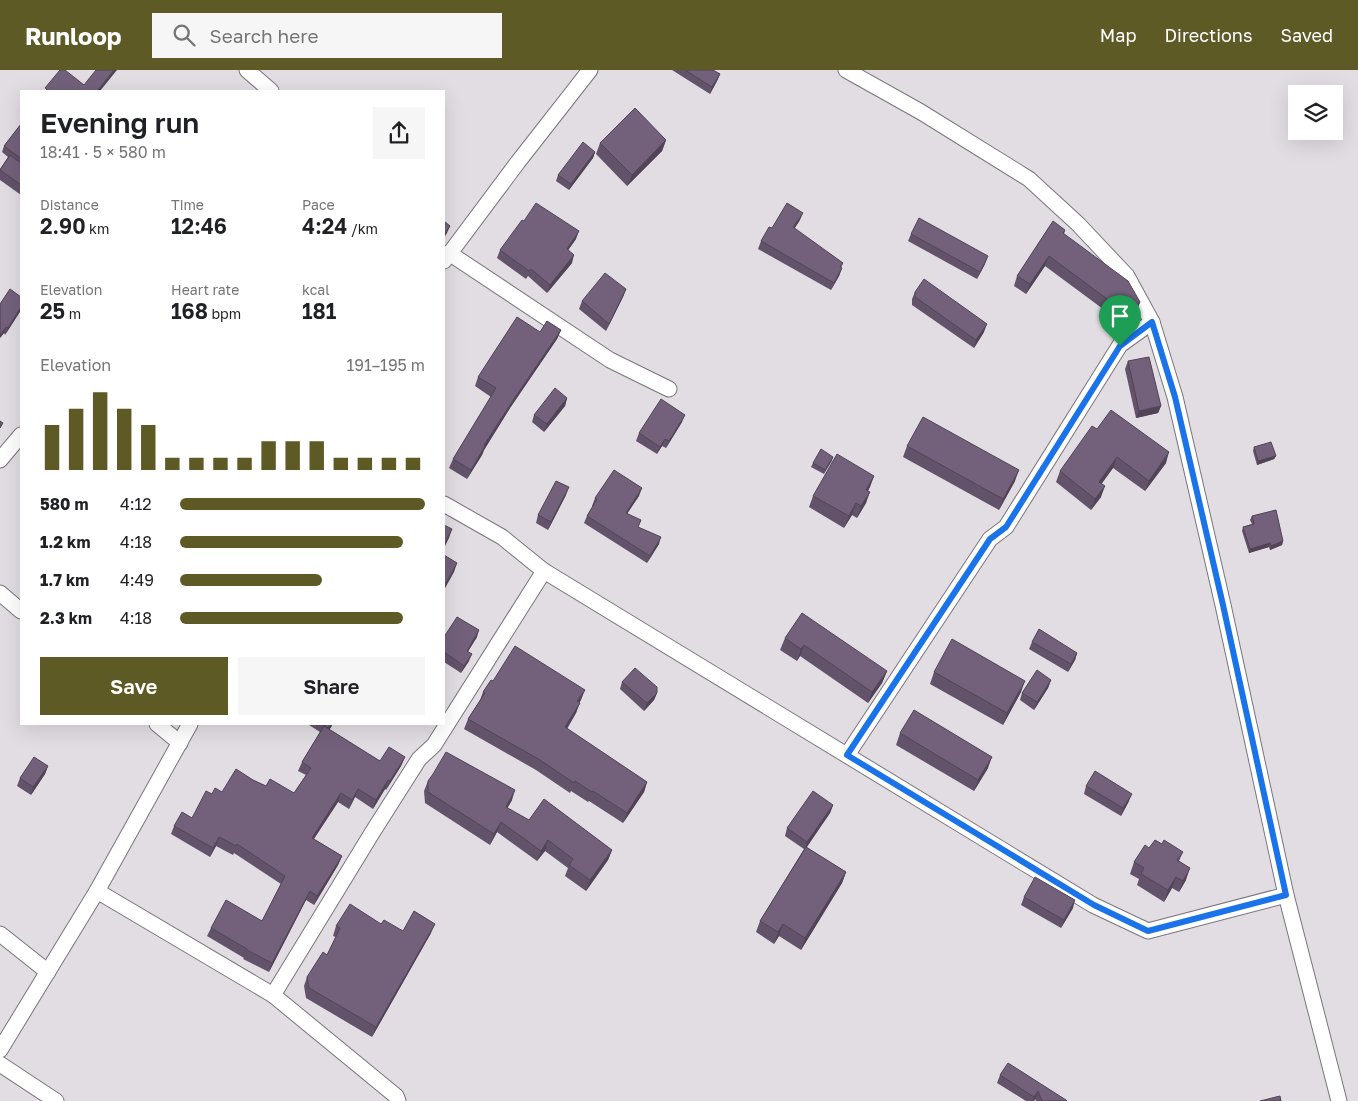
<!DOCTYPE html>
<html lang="en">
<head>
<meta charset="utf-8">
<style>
	body { margin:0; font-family:"Golos Text",sans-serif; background:#f6f6f6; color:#202124; height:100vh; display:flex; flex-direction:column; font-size:19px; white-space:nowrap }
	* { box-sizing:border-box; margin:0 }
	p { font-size:16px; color:#757577 }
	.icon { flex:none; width:28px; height:28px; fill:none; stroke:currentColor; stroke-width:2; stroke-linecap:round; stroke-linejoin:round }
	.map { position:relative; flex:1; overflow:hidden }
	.sheet { position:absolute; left:20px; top:20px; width:425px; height:635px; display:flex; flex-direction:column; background:#fff; border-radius:0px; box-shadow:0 5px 20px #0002 }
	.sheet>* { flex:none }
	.fabs { position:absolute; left:1288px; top:15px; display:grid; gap:10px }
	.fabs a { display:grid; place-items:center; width:55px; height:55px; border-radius:0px; background:#fff; box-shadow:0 5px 20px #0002; font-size:25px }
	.pin { position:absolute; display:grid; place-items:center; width:42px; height:42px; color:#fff; margin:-51px -21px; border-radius:50% 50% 50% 0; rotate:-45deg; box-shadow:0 0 5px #0007 }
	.pin .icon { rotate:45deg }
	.round { display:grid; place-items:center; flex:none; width:52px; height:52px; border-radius:0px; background:#f6f6f6 }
	.overview { display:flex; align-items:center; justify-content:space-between; height:85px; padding:0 20px }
	h1 { font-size:28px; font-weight:600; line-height:38px }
	.figures { display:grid; grid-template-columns:repeat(3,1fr); gap:8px; height:85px; padding:5px 20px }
	.figures div { display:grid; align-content:center }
	.figures b { font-size:21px; font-weight:600 }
	.figures small { font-size:14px; font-weight:400 }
	.figures p { font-size:14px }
	.chart { height:140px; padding:10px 20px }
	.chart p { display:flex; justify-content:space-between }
	.chart svg { width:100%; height:90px; margin-top:5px; stroke:#5e5a26; stroke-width:6 }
	.action { display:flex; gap:10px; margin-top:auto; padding:10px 20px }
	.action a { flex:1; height:58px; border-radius:0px; background:#5e5a26; color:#fff; font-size:20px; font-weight:600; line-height:58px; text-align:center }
	.action a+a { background:#f6f6f6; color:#202124 }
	ul { padding:0 20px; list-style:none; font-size:16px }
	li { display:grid; grid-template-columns:80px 60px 1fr; align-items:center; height:38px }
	li i { height:12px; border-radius:6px; background:#5e5a26 }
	header { display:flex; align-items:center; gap:30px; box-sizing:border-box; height:70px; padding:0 25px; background:#5e5a26; color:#fff }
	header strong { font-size:24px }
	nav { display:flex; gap:28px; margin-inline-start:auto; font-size:18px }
	.search { width:350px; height:45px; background:#f6f6f6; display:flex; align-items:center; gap:12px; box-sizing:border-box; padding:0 18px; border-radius:0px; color:#757577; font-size:19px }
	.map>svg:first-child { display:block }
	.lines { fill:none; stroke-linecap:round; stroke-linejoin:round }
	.minor-casing { stroke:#79757b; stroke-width:17 }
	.minor { stroke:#fff; stroke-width:15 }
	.wall { fill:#63536a }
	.shaded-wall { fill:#504456 }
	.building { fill:#73617b; stroke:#504456 }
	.route-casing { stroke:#fff; stroke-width:10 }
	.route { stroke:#1a73e8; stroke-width:6 }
</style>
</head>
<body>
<header>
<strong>Runloop</strong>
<div class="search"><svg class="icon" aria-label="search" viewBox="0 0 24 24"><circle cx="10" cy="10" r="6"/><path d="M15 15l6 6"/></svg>Search here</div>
<nav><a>Map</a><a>Directions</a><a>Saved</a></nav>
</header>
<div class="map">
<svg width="1358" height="1031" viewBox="0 0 1358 1031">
	<rect width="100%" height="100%" fill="#e1dde3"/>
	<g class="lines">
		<defs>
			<g id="minor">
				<path d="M 247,0 L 271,21"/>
				<path d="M 846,0 L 921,42 L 1029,109 L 1078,154 L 1127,206 L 1152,252 L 1175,327 L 1223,535 L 1286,825 L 1339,1031"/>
				<path d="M 449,183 L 610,290 L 669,319"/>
				<path d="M 444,191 L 518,92 L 590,0"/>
				<path d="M 0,390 L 21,365"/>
				<path d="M 444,434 L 502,467 L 544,501 L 1093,835 L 1148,861 L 1286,825"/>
				<path d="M 0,523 L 21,541"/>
				<path d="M 157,654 L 180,673"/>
				<path d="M 847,685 L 990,469 L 1006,457 L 1120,275 L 1152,252"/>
				<path d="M 97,821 L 273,925 L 396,1026 L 398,1031"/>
				<path d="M 0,864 L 48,902"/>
				<path d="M 273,925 L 372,763 L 419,689 L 434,675 L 544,501"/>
				<path d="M 0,980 L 97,821 L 190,654"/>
				<path d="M 0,994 L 56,1031"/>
			</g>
		</defs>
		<use href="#minor" class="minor-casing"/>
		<use href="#minor" class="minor"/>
	</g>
	<g class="wall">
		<path d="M 672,0 L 713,0 L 720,4 L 717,11 L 710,24 Z"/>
		<path d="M 21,54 L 21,91 L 20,92 L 21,93 L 21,125 L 0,110 L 0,99 L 8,87 L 2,82 L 4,76 Z"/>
		<path d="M 666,70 L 662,81 L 627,116 L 596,84 L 600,73 Z"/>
		<path d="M 595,82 L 593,88 L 569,120 L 556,111 L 558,105 Z"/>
		<path d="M 800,150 L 794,159 L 843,193 L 841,198 L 842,198 L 839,206 L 831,220 L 758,179 L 761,171 L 772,158 Z"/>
		<path d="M 524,151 L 576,169 L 568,180 L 572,193 L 547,223 L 528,206 L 526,209 L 497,188 L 500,180 Z"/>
		<path d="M 1065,160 L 1064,164 L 1140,232 L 1136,242 L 1126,256 L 1045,196 L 1026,224 L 1014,216 L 1017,206 Z"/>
		<path d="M 911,164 L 985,194 L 977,209 L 908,171 Z"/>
		<path d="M 626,219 L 623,227 L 606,261 L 579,239 L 582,231 Z"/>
		<path d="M 915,222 L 984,262 L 974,278 L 912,235 L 912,229 Z"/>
		<path d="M 21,227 L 21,240 L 5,265 L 4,263 L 0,268 Z"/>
		<path d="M 561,260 L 557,269 L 510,338 L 484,380 L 482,385 L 467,409 L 449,398 L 453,389 L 491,327 L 475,316 L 478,307 L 540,262 Z"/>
		<path d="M 1128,291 L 1161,336 L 1158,343 L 1136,348 L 1125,299 Z"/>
		<path d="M 567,328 L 565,336 L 544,362 L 532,352 L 534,345 Z"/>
		<path d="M 682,352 L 666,378 L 662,376 L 657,384 L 636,371 L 639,363 Z"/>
		<path d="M 1097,359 L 1166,393 L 1145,421 L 1113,398 L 1101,414 L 1101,427 L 1091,440 L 1056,412 L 1060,401 Z"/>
		<path d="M 907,376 L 1015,411 L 999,440 L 903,387 Z"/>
		<path d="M 1254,377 L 1276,386 L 1274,389 L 1257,395 L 1253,381 Z"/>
		<path d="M 833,387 L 832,391 L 824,404 L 811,397 L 813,393 Z"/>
		<path d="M 874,406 L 868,421 L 866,433 L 857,448 L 852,445 L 844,458 L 809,437 L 813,426 Z"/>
		<path d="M 566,425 L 548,460 L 536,453 L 538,445 Z"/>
		<path d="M 639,426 L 627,443 L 638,457 L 659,474 L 647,493 L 584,453 L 587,446 L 593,436 L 592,436 L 595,428 Z"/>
		<path d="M 1252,446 L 1283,471 L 1282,475 L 1270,480 L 1269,477 L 1249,483 L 1242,461 L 1243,457 L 1252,454 L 1250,450 Z"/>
		<path d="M 444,567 L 477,567 L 468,581 L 469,591 L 461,603 L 444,592 Z"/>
		<path d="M 785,568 L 887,601 L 882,613 L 868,633 L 800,586 L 797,591 L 780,580 Z"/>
		<path d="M 1032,572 L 1077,583 L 1075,590 L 1068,602 L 1029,579 Z"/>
		<path d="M 934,602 L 1021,622 L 1003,655 L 930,614 Z"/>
		<path d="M 1051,610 L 1048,618 L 1034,640 L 1020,630 L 1022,623 Z"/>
		<path d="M 493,611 L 581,630 L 579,632 L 576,643 L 567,659 L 647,712 L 644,722 L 623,753 L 589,731 L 588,732 L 571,721 L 570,723 L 536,700 L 464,659 L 468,649 L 480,630 L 483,622 Z"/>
		<path d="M 622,612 L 657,623 L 654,630 L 644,641 L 620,619 Z"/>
		<path d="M 309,654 L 333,654 L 329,660 L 380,691 L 405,687 L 401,696 L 386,720 L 385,719 L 373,739 L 355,727 L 349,739 L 338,732 L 314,769 L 342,786 L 338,795 L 314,835 L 306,830 L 269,902 L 243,889 L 244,888 L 207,866 L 211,858 L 262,851 L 281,814 L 234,783 L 233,785 L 216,776 L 210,787 L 171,764 L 174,756 L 192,748 L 212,724 L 222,722 L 253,710 L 266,716 L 294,723 L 306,705 L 298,701 L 302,692 L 320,662 L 309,655 Z"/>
		<path d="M 900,663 L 988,698 L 974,721 L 896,675 Z"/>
		<path d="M 48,696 L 45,704 L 31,725 L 17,716 L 20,708 Z"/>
		<path d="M 428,711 L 512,730 L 507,738 L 529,750 L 612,780 L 608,790 L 586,821 L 565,806 L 568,798 L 545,781 L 537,791 L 497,762 L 490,775 L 425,733 L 424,721 Z"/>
		<path d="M 1086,716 L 1129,731 L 1121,746 L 1084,724 Z"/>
		<path d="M 833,735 L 830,743 L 806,777 L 846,802 L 842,813 L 801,880 L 779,866 L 774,874 L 756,862 L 760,851 L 804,779 L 785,766 L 787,758 Z"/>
		<path d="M 1162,774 L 1183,782 L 1179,791 L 1186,810 L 1179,822 L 1172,818 L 1164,832 L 1137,815 L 1139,809 L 1130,804 L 1134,792 L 1149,778 Z"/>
		<path d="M 1024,827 L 1073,838 L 1061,858 L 1021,835 Z"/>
		<path d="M 381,854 L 403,861 L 431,863 L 372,967 L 306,928 L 304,916 L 307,907 L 327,885 L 336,867 L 333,866 L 336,856 Z"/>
		<path d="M 1000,1005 L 1067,1031 L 1036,1031 L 1035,1029 L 1034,1031 L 1026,1031 L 997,1013 Z"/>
	</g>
	<g class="shaded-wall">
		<path d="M 114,0 L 117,0 L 100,21 L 97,21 Z"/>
		<path d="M 720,4 L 717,11 L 710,24 L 712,17 Z"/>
		<path d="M 666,70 L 662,81 L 627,116 L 632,105 Z"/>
		<path d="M 595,82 L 593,88 L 569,120 L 571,114 Z"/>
		<path d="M 803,143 L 800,150 L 790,165 L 793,157 Z"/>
		<path d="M 450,156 L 447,163 L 444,168 L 444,165 Z"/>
		<path d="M 579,161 L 576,169 L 564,186 L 567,179 Z"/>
		<path d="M 574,185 L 572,193 L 547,223 L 550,215 Z"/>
		<path d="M 988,186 L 985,194 L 977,209 L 980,202 Z"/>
		<path d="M 1049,186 L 1045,196 L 1026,224 L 1030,214 Z"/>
		<path d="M 842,198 L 839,206 L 831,220 L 834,213 Z"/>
		<path d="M 626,219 L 623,227 L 606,261 L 609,254 Z"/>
		<path d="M 1140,232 L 1136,242 L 1126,256 L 1130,246 Z"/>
		<path d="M 21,237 L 21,240 L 5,265 L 8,258 Z"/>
		<path d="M 987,254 L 984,262 L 974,278 L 976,270 Z"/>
		<path d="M 6,257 L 4,263 L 0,268 L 0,265 Z"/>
		<path d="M 561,260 L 557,269 L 510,338 L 484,380 L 482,385 L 467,409 L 471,400 L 484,375 L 514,329 Z"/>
		<path d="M 567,328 L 565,336 L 544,362 L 547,354 Z"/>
		<path d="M 1161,336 L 1158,343 L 1136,348 L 1139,341 Z"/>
		<path d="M 685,345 L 682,352 L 666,378 L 669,371 Z"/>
		<path d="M 665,369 L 662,376 L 657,384 L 660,377 Z"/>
		<path d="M 1169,382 L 1166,393 L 1145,421 L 1149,411 Z"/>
		<path d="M 1276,386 L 1274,389 L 1257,395 L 1258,391 Z"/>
		<path d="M 1117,387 L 1113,398 L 1095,423 L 1099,412 Z"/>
		<path d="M 1019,400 L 1015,411 L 999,440 L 1003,429 Z"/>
		<path d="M 874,406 L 870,417 L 862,431 L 866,420 Z"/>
		<path d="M 1105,416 L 1101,427 L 1091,440 L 1095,429 Z"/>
		<path d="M 569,417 L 566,425 L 548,460 L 551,452 Z"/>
		<path d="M 642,418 L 639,426 L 623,450 L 626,443 Z"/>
		<path d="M 870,422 L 866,433 L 857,448 L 861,436 Z"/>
		<path d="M 856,433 L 852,445 L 844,458 L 849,446 Z"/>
		<path d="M 452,459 L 449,468 L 444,478 L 444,475 Z"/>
		<path d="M 661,467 L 659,474 L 647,493 L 650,486 Z"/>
		<path d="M 1283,471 L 1282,475 L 1270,480 L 1271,476 Z"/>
		<path d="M 1270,473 L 1269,477 L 1249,483 L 1250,479 Z"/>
		<path d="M 457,493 L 454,502 L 444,520 L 444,517 Z"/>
		<path d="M 479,560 L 477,567 L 464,588 L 467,581 Z"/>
		<path d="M 804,575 L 800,586 L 797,591 L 801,579 Z"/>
		<path d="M 1077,583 L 1075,590 L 1068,602 L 1071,594 Z"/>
		<path d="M 472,584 L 469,591 L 461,603 L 464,596 Z"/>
		<path d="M 887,601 L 882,613 L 868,633 L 872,622 Z"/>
		<path d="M 1051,610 L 1048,618 L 1034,640 L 1037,632 Z"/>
		<path d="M 1025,611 L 1021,622 L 1003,655 L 1007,643 Z"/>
		<path d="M 585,620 L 581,630 L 574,641 L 577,631 Z"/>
		<path d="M 657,623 L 654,630 L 644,641 L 647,633 Z"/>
		<path d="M 580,633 L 576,643 L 561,668 L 565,657 Z"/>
		<path d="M 331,654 L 333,654 L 325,666 L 328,658 Z"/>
		<path d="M 405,687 L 401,696 L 386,720 L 390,711 Z"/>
		<path d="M 992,687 L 988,698 L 974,721 L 978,710 Z"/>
		<path d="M 48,696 L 45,704 L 31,725 L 33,717 Z"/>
		<path d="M 388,710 L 385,719 L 373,739 L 376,730 Z"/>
		<path d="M 647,712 L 644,722 L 623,753 L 627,743 Z"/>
		<path d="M 358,719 L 355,727 L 349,739 L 352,730 Z"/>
		<path d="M 515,720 L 512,730 L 502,748 L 506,737 Z"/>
		<path d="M 341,723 L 338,732 L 309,776 L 312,768 Z"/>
		<path d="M 1132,724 L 1129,731 L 1121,746 L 1123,738 Z"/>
		<path d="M 833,735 L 830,743 L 805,780 L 807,772 Z"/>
		<path d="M 501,752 L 497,762 L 490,775 L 494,764 Z"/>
		<path d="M 219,767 L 216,776 L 210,787 L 213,778 Z"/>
		<path d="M 548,770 L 545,781 L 537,791 L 541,781 Z"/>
		<path d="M 612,780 L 608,790 L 586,821 L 590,810 Z"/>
		<path d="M 342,786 L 338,795 L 314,835 L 317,826 Z"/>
		<path d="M 1190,798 L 1186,810 L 1179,822 L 1183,811 Z"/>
		<path d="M 846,802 L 842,813 L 801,880 L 805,868 Z"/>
		<path d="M 1176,807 L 1172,818 L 1164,832 L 1168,820 Z"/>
		<path d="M 310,821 L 306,830 L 269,902 L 272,893 Z"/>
		<path d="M 1075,830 L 1073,838 L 1061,858 L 1064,850 Z"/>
		<path d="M 435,854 L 431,863 L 372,967 L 376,957 Z"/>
		<path d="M 783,854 L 779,866 L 774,874 L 778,862 Z"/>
		<path d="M 1038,1021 L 1035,1029 L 1034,1031 L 1033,1031 L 1034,1027 Z"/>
	</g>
	<g class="building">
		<path d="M 60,0 L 65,0 L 84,15 L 96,0 L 114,0 L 97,21 L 45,21 L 47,19 L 45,18 Z"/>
		<path d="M 685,0 L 713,0 L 720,4 L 712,17 Z"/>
		<path d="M 635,38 L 666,70 L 632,105 L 600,73 Z"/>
		<path d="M 21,54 L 21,87 L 20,88 L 4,76 Z"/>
		<path d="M 583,72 L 595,82 L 571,114 L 558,105 Z"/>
		<path d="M 10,85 L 21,93 L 21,115 L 0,100 Z"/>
		<path d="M 536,133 L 579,161 L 567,179 L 574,185 L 550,215 L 531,199 L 529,201 L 500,180 L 522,150 L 524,151 Z"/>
		<path d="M 787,133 L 803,143 L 793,157 L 843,193 L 840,197 L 842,198 L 834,213 L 761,171 L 769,157 L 772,158 Z"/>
		<path d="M 919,148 L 988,186 L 980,202 L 911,164 Z"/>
		<path d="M 444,151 L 450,156 L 444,165 Z"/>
		<path d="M 1053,151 L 1065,160 L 1063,163 L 1128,211 L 1140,232 L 1130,246 L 1049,186 L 1030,214 L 1017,206 Z"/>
		<path d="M 605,203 L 626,219 L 609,254 L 582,231 Z"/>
		<path d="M 924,209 L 987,254 L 976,270 L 915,227 L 915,222 Z"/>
		<path d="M 10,219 L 21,227 L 21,237 L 8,258 L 6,257 L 0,265 L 0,234 Z"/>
		<path d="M 517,247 L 540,262 L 547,251 L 561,260 L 514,329 L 484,375 L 485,376 L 471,400 L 453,389 L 496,318 L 478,307 Z"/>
		<path d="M 1149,287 L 1161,336 L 1139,341 L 1128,291 Z"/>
		<path d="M 555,318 L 567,328 L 547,354 L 534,345 Z"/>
		<path d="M 661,329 L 685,345 L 669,371 L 665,369 L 660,377 L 639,363 Z"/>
		<path d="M 1111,340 L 1169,382 L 1149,411 L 1117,387 L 1099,412 L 1105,416 L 1095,429 L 1060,401 L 1092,356 L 1097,359 Z"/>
		<path d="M 923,347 L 1019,400 L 1003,429 L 907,376 Z"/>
		<path d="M 0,351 L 3,353 L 0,358 Z"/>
		<path d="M 1271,372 L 1276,386 L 1258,391 L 1254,377 Z"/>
		<path d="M 821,379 L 833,387 L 825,400 L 813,393 Z"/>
		<path d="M 837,384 L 874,406 L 866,420 L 870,422 L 861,436 L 856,433 L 849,446 L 813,426 Z"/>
		<path d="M 614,400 L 642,418 L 626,443 L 641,450 L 638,457 L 661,467 L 650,486 L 587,446 L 597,429 L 595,428 Z"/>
		<path d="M 556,411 L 569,417 L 551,452 L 538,445 Z"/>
		<path d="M 1276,440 L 1283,471 L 1271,476 L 1270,473 L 1250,479 L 1243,457 L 1254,454 L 1252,446 Z"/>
		<path d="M 444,455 L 452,459 L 444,475 Z"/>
		<path d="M 444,485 L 457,493 L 444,517 Z"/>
		<path d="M 802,543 L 887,601 L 872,622 L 804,575 L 801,579 L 785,568 Z"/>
		<path d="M 457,547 L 479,560 L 467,581 L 472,584 L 464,596 L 444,582 L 444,567 Z"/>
		<path d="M 1039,559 L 1077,583 L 1071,594 L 1032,572 Z"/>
		<path d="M 952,569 L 1025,611 L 1007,643 L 934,602 Z"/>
		<path d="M 515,576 L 585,620 L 577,631 L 580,633 L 565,657 L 647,712 L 627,743 L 593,721 L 592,722 L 575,711 L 574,713 L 540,690 L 468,649 L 485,623 L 483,622 L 491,610 L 493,611 Z"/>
		<path d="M 635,598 L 657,617 L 657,623 L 647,633 L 622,612 Z"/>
		<path d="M 1037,600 L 1051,610 L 1037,632 L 1022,623 Z"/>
		<path d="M 914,640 L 992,687 L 978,710 L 900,663 Z"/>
		<path d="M 322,654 L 331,654 L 328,658 Z"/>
		<path d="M 324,656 L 380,691 L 389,677 L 405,687 L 390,711 L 388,710 L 376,730 L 358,719 L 352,730 L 341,723 L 312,768 L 342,786 L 317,826 L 310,821 L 272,893 L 247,880 L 247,879 L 211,858 L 226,830 L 262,851 L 285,806 L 237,774 L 236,776 L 219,767 L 213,778 L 174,756 L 182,742 L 192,748 L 206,721 L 212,724 L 215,718 L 222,722 L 236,699 L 253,710 L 266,716 L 270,709 L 294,723 L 311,698 L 302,692 Z"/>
		<path d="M 446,682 L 515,720 L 506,737 L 529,750 L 544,729 L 612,780 L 590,810 L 569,795 L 573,789 L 548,770 L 541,781 L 501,752 L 494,764 L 428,722 L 428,711 L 433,704 Z"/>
		<path d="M 34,687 L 48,696 L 33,717 L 20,708 Z"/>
		<path d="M 1095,701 L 1132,724 L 1123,738 L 1086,716 Z"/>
		<path d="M 813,721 L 833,735 L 807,772 L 787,758 Z"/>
		<path d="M 1155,770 L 1162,774 L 1164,770 L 1183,782 L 1177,790 L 1190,798 L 1183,811 L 1176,807 L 1168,820 L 1141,804 L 1144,798 L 1134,792 L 1145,775 L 1149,778 Z"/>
		<path d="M 806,777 L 846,802 L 805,868 L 783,854 L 778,862 L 760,851 Z"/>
		<path d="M 1035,807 L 1075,830 L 1064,850 L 1024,827 Z"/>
		<path d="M 350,834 L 381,854 L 384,850 L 403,861 L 414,841 L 435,854 L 376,957 L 309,918 L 307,907 L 323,882 L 327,885 L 340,858 L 336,856 Z"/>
		<path d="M 1008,993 L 1066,1030 L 1067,1031 L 1042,1031 L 1038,1021 L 1034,1027 L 1000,1005 Z"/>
		<path d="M 1280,1026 L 1281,1031 L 1260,1031 Z"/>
	</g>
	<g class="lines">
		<defs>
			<path id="route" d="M 1152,252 L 1175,327 L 1223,535 L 1286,825 L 1148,861 L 1094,835 L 847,685 L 990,469 L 1006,457 L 1120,276 Z"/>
		</defs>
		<use href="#route" class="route-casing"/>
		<use href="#route" class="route"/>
	</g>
</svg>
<div class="fabs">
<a><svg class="icon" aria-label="layers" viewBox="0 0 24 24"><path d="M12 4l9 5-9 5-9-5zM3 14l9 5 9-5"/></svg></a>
</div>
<div class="pin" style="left:1120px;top:276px;background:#1e9e55"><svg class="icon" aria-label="arrive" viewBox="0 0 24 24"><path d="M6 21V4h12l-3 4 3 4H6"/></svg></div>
<section class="sheet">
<div class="overview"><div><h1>Evening run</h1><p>18:41 · 5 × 580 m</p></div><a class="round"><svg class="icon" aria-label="share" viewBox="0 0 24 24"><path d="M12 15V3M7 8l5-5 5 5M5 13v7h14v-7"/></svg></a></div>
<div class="figures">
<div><p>Distance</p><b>2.90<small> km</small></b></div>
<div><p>Time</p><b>12:46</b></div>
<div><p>Pace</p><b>4:24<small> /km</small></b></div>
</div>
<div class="figures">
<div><p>Elevation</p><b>25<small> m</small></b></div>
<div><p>Heart rate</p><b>168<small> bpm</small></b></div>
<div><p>kcal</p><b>181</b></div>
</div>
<div class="chart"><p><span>Elevation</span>191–195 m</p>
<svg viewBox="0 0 160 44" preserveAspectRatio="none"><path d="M5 44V22M15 44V14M25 44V6M35 44V14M45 44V22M55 44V38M65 44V38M75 44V38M85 44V38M95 44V30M105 44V30M115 44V30M125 44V38M135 44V38M145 44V38M155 44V38"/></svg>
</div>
<ul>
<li><b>580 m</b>4:12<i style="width:100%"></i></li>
<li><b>1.2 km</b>4:18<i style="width:91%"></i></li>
<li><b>1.7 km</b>4:49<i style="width:58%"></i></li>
<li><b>2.3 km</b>4:18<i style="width:91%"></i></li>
</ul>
<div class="action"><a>Save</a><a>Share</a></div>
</section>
</div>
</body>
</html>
